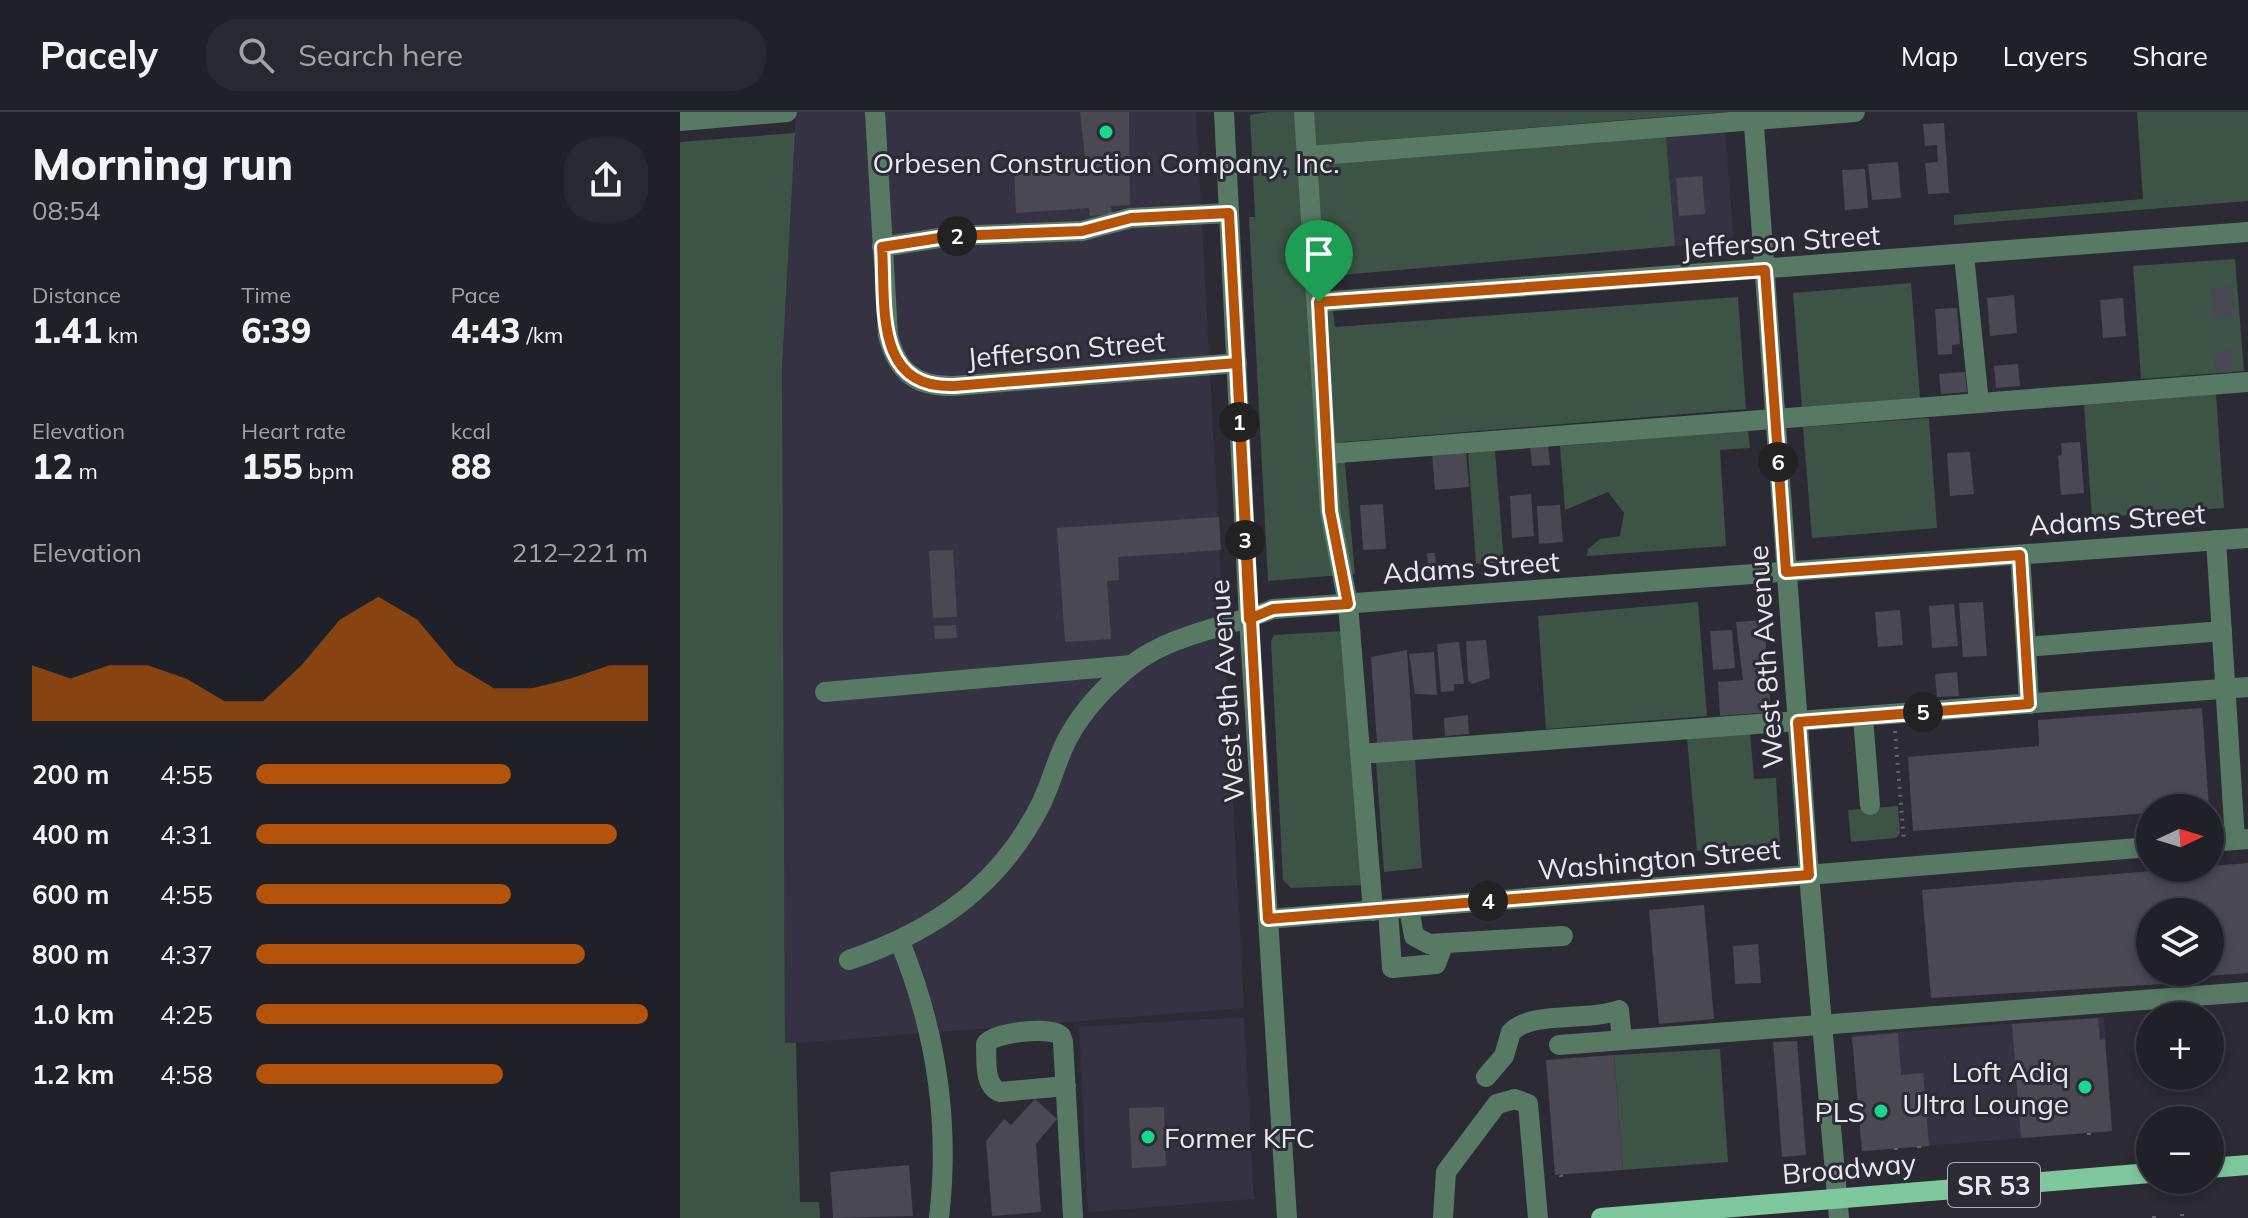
<!DOCTYPE html>
<html lang="en">
<head>
<meta charset="utf-8">
<style>
	body { margin:0; font-family:Mulish,sans-serif; background:#282830; color:#f1f3f6; height:100vh; display:flex; flex-direction:column; font-size:30px; white-space:nowrap }
	* { box-sizing:border-box; margin:0 }
	p { font-size:26px; color:#a2a3a8 }
	.icon { flex:none; width:44px; height:44px; fill:none; stroke:currentColor; stroke-width:2; stroke-linecap:round; stroke-linejoin:round }
	.map { position:relative; flex:1; overflow:hidden }
	.details { display:flex; flex-direction:column; background:#202028; width:680px }
	.details>* { flex:none }
	.needle { width:52px; rotate:86deg }
	.fabs { position:absolute; left:1456px; top:682px; display:grid; gap:16px }
	.fabs a { display:grid; place-items:center; width:88px; height:88px; border-radius:50%; background:#202028; box-shadow:0 4px 12px #0003,0 0 0 2px #3d3e45; font-size:40px }
	.pin { position:absolute; display:grid; place-items:center; width:68px; height:68px; color:#fff; margin:-82px -34px; border-radius:50% 50% 50% 0; rotate:-45deg; box-shadow:0 0 8px #0007 }
	.pin .icon { rotate:45deg }
	.km { position:absolute; width:40px; height:40px; margin:-20px; border-radius:50%; background:#222; color:#fff; font-size:22px; line-height:40px; text-align:center }
	.round { display:grid; place-items:center; flex:none; width:84px; height:84px; border-radius:32px; background:#282830 }
	.head { display:flex; align-items:center; justify-content:space-between; height:136px; padding:0 32px }
	h1 { font-size:44px; font-weight:800; line-height:60px }
	.figures { display:grid; grid-template-columns:repeat(3,1fr); gap:12px; height:136px; padding:8px 32px }
	.figures div { display:grid; align-content:center }
	.figures b { font-size:34px; font-weight:800 }
	.figures small { font-size:22px; font-weight:400 }
	.figures p { font-size:22px }
	.chart { height:224px; padding:16px 32px }
	.chart p { display:flex; justify-content:space-between }
	.chart svg { width:100%; height:144px; margin-top:8px; fill:#b45309; opacity:.7 }
	ul { padding:0 32px; list-style:none; font-size:26px }
	li { display:grid; grid-template-columns:128px 96px 1fr; align-items:center; height:60px }
	li i { height:20px; border-radius:10px; background:#b45309 }
	header { display:flex; align-items:center; gap:48px; box-sizing:border-box; height:112px; padding:0 40px; background:#202028; border-bottom:2px solid #3d3e45 }
	header strong { font-size:38px }
	nav { display:flex; gap:44px; margin-inline-start:auto; font-size:28px }
	.search { width:560px; height:72px; background:#282830; display:flex; align-items:center; gap:20px; box-sizing:border-box; padding:0 28px; border-radius:32px; color:#a2a3a8; font-size:30px }
	main { display:flex; flex:1; min-height:0 }
	.map>svg:first-child { display:block }
	.built { fill:#353343 }
	.green { fill:#3c5345 }
	.building { fill:#494853 }
	.lines { fill:none; stroke-linecap:round; stroke-linejoin:round }
	.path { stroke:#64646d; stroke-width:4; stroke-dasharray:2 6; stroke-linecap:butt }
	.minor { stroke:#587a65; stroke-width:20 }
	.major { stroke:#7fc89d; stroke-width:20 }
	.route-casing { stroke:#fff; stroke-width:16 }
	.route { stroke:#b45309; stroke-width:10 }
	.poi-dot { fill:#17d989; stroke:#2b2a35; stroke-width:3 }
	.labels { text-anchor:middle; dominant-baseline:central; stroke-width:6; stroke-linejoin:round; paint-order:stroke }
	.shield { fill:#2b2a35; stroke:#afafb7; stroke-width:2 }
	.shield-label { font-size:26px; font-weight:bold; fill:#e8e8ef }
	.poi-label { font-size:28px; fill:#e8e8ef; stroke:#2b2a35; text-anchor:end }
	.street-label { font-size:28px; fill:#e8e8ef; stroke:#2b2a35 }
</style>
</head>
<body>
<header>
<strong>Pacely</strong>
<div class="search"><svg class="icon" aria-label="search" viewBox="0 0 24 24"><circle cx="10" cy="10" r="6"/><path d="M15 15l6 6"/></svg>Search here</div>
<nav><a>Map</a><a>Layers</a><a>Share</a></nav>
</header>
<main>
<section class="details">
<div class="head"><div><h1>Morning run</h1><p>08:54</p></div><a class="round"><svg class="icon" aria-label="share" viewBox="0 0 24 24"><path d="M12 15V3M7 8l5-5 5 5M5 13v7h14v-7"/></svg></a></div>
<div class="figures">
<div><p>Distance</p><b>1.41<small> km</small></b></div>
<div><p>Time</p><b>6:39</b></div>
<div><p>Pace</p><b>4:43<small> /km</small></b></div>
</div>
<div class="figures">
<div><p>Elevation</p><b>12<small> m</small></b></div>
<div><p>Heart rate</p><b>155<small> bpm</small></b></div>
<div><p>kcal</p><b>88</b></div>
</div>
<div class="chart"><p><span>Elevation</span>212–221 m</p>
<svg viewBox="0 0 160 44" preserveAspectRatio="none"><path d="M0 44V27L10 31L20 27L30 27L40 31L50 38L60 38L70 27L80 13L90 6L100 13L110 27L120 34L130 34L140 31L150 27L160 27V44z"/></svg>
</div>
<ul>
<li><b>200 m</b>4:55<i style="width:65%"></i></li>
<li><b>400 m</b>4:31<i style="width:92%"></i></li>
<li><b>600 m</b>4:55<i style="width:65%"></i></li>
<li><b>800 m</b>4:37<i style="width:84%"></i></li>
<li><b>1.0 km</b>4:25<i style="width:100%"></i></li>
<li><b>1.2 km</b>4:58<i style="width:63%"></i></li>
</ul>
</section>
<div class="map">
<svg width="1568" height="1106" viewBox="0 0 1568 1106">
	<rect width="100%" height="100%" fill="#2b2a35"/>
	<g class="built">
		<path d="M 116,0 L 516,0 L 564,896 L 105,932 L 102,256 Z"/>
		<path d="M 1045,20 L 1054,130 L 995,134 L 986,24 Z"/>
		<path d="M 564,905 L 574,1087 L 408,1100 L 399,915 Z"/>
		<path d="M 1424,905 L 1432,1019 L 1182,1039 L 1172,923 Z"/>
	</g>
	<g class="green">
		<path d="M 588,0 L 1043,0 L 641,33 L 986,24 L 995,134 L 649,164 L 655,215 L 1058,185 L 1066,297 L 663,330 L 675,462 L 588,469 L 569,105 L 575,105 L 570,3 Z"/>
		<path d="M 1457,0 L 1568,0 L 1568,89 L 1274,113 L 1274,103 L 1463,87 Z"/>
		<path d="M 115,21 L 102,256 L 105,931 L 116,931 L 120,1090 L 139,1090 L 140,1106 L 0,1106 L 0,30 Z"/>
		<path d="M 1555,147 L 1564,259 L 1461,267 L 1453,154 Z"/>
		<path d="M 1231,171 L 1240,286 L 1122,295 L 1113,181 Z"/>
		<path d="M 1536,282 L 1544,396 L 1412,406 L 1404,293 Z"/>
		<path d="M 1249,306 L 1257,416 L 1132,426 L 1123,315 Z"/>
		<path d="M 1068,318 L 1070,336 L 1040,338 L 1046,434 L 907,444 L 908,437 L 920,427 L 940,424 L 944,401 L 928,380 L 885,398 L 880,334 Z"/>
		<path d="M 815,338 L 824,450 L 796,452 L 788,339 Z"/>
		<path d="M 1018,490 L 1027,604 L 866,617 L 858,504 Z"/>
		<path d="M 664,519 L 684,773 L 611,776 L 603,768 L 591,529 L 594,523 Z"/>
		<path d="M 1070,621 L 1074,667 L 1096,666 L 1100,731 L 1017,739 L 1007,626 Z"/>
		<path d="M 735,646 L 742,756 L 704,760 L 696,650 Z"/>
		<path d="M 1218,694 L 1220,721 L 1216,726 L 1171,730 L 1168,698 Z"/>
		<path d="M 1040,937 L 1048,1050 L 943,1058 L 934,943 Z"/>
	</g>
	<g class="building">
		<path d="M 400,0 L 449,0 L 450,93 L 431,94 L 432,102 L 410,104 L 409,96 L 336,101 L 334,59 L 406,55 Z"/>
		<path d="M 1264,11 L 1269,81 L 1248,82 L 1245,51 L 1258,50 L 1257,33 L 1245,34 L 1243,12 Z"/>
		<path d="M 1218,50 L 1221,86 L 1192,88 L 1188,52 Z"/>
		<path d="M 1185,57 L 1188,96 L 1165,98 L 1162,58 Z"/>
		<path d="M 1022,64 L 1025,102 L 999,104 L 996,66 Z"/>
		<path d="M 1552,174 L 1554,204 L 1533,206 L 1531,176 Z"/>
		<path d="M 1334,183 L 1337,221 L 1310,224 L 1307,186 Z"/>
		<path d="M 1443,186 L 1446,224 L 1423,226 L 1420,188 Z"/>
		<path d="M 1277,196 L 1280,232 L 1272,233 L 1272,242 L 1258,243 L 1255,197 Z"/>
		<path d="M 1552,238 L 1553,260 L 1536,261 L 1534,240 Z"/>
		<path d="M 1338,252 L 1340,274 L 1316,276 L 1314,254 Z"/>
		<path d="M 1285,260 L 1287,280 L 1261,282 L 1259,262 Z"/>
		<path d="M 1400,330 L 1404,381 L 1381,383 L 1378,344 L 1382,343 L 1381,331 Z"/>
		<path d="M 868,332 L 870,353 L 852,354 L 850,333 Z"/>
		<path d="M 786,339 L 789,375 L 755,378 L 752,341 Z"/>
		<path d="M 1290,340 L 1294,382 L 1270,384 L 1267,341 Z"/>
		<path d="M 851,382 L 854,424 L 832,426 L 830,384 Z"/>
		<path d="M 703,392 L 706,437 L 683,438 L 680,393 Z"/>
		<path d="M 880,393 L 883,430 L 859,432 L 857,394 Z"/>
		<path d="M 539,405 L 541,438 L 438,445 L 439,468 L 427,469 L 431,527 L 385,530 L 377,416 Z"/>
		<path d="M 273,438 L 277,505 L 253,506 L 249,439 Z"/>
		<path d="M 747,441 L 755,441 L 756,454 L 748,454 Z"/>
		<path d="M 1303,490 L 1307,544 L 1283,545 L 1279,491 Z"/>
		<path d="M 1274,492 L 1278,534 L 1252,536 L 1249,494 Z"/>
		<path d="M 1220,498 L 1223,533 L 1198,535 L 1195,500 Z"/>
		<path d="M 1084,508 L 1091,600 L 1040,604 L 1038,570 L 1063,568 L 1056,510 Z"/>
		<path d="M 276,513 L 277,526 L 255,527 L 254,514 Z"/>
		<path d="M 1052,518 L 1055,556 L 1033,558 L 1030,519 Z"/>
		<path d="M 806,528 L 810,566 L 792,572 L 788,568 L 786,529 Z"/>
		<path d="M 779,530 L 784,572 L 774,572 L 774,579 L 761,580 L 757,532 Z"/>
		<path d="M 727,538 L 733,628 L 697,631 L 691,545 Z"/>
		<path d="M 754,540 L 757,583 L 735,582 L 729,542 Z"/>
		<path d="M 1277,560 L 1279,584 L 1257,585 L 1255,562 Z"/>
		<path d="M 1522,596 L 1529,696 L 1470,696 L 1470,701 L 1233,719 L 1228,645 L 1359,634 L 1358,608 Z"/>
		<path d="M 788,603 L 789,622 L 765,624 L 764,606 Z"/>
		<path d="M 1568,751 L 1568,861 L 1500,866 L 1500,860 L 1530,860 L 1530,800 L 1470,800 L 1470,860 L 1498,860 L 1499,871 L 1251,886 L 1242,778 Z"/>
		<path d="M 1024,793 L 1034,907 L 979,912 L 969,798 Z"/>
		<path d="M 1078,832 L 1081,871 L 1055,872 L 1053,834 Z"/>
		<path d="M 1418,906 L 1420,928 L 1425,927 L 1432,1019 L 1341,1026 L 1332,912 Z"/>
		<path d="M 1218,921 L 1221,963 L 1243,961 L 1249,1034 L 1182,1039 L 1172,925 Z"/>
		<path d="M 1117,929 L 1126,1043 L 1102,1045 L 1093,930 Z"/>
		<path d="M 934,943 L 943,1058 L 875,1063 L 866,948 Z"/>
		<path d="M 355,987 L 377,1007 L 356,1032 L 361,1100 L 312,1104 L 306,1029 L 324,1007 L 331,1013 Z"/>
		<path d="M 484,995 L 486,1054 L 452,1056 L 449,996 Z"/>
		<path d="M 229,1053 L 233,1104 L 153,1106 L 150,1060 Z"/>
	</g>
	<g class="lines">
		<g class="path">
			<path d="M 1215,619 L 1224,730"/>
			<path d="M 1409,1021 L 1409,1025"/>
			<path d="M 1239,1034 L 1239,1039"/>
			<path d="M 1216,1036 L 1216,1041"/>
			<path d="M 881,1063 L 882,1068"/>
			<path d="M 1502,1102 L 1502,1105"/>
			<path d="M 1474,1104 L 1474,1106"/>
		</g>
		<g class="minor">
			<path d="M 195,0 L 208,223 C 217,260 236,275 274,274 L 557,251"/>
			<path d="M 544,0 L 569,507 L 607,1106"/>
			<path d="M 624,0 L 650,399 L 668,492 L 693,799"/>
			<path d="M 1073,0 L 1129,763 L 1159,1106"/>
			<path d="M 0,9 L 107,0"/>
			<path d="M 628,44 L 1175,0"/>
			<path d="M 202,135 L 272,124 L 402,119 L 451,106 L 549,101"/>
			<path d="M 1284,143 L 1299,291"/>
			<path d="M 639,190 L 1568,120"/>
			<path d="M 646,342 L 1568,270"/>
			<path d="M 1536,428 L 1555,728"/>
			<path d="M 1340,443 L 1346,535 L 1542,519"/>
			<path d="M 1346,535 L 1349,592"/>
			<path d="M 145,580 L 452,553"/>
			<path d="M 1183,605 L 1190,693"/>
			<path d="M 680,642 L 1568,575"/>
			<path d="M 1530,730 L 1568,727"/>
			<path d="M 729,796 L 734,824 L 749,832 L 883,824"/>
			<path d="M 708,798 L 712,856 L 756,852 L 763,834"/>
			<path d="M 588,807 L 1470,735"/>
			<path d="M 220,830 C 256,918 270,1012 259,1106"/>
			<path d="M 169,848 C 254,819 319,775 361,692 C 372,670 377,645 389,624 C 404,597 429,571 453,552 C 494,521 546,516 593,497 L 1568,426"/>
			<path d="M 879,933 L 1568,880"/>
			<path d="M 806,965 L 824,944 L 831,920 C 853,898 907,910 939,898 L 942,928"/>
			<path d="M 386,974 L 320,980 C 303,973 307,948 306,932 C 314,920 371,914 381,924 L 383,930 L 393,1104 L 393,1106"/>
			<path d="M 763,1106 L 766,1060 L 817,992 L 835,987 L 848,992 L 858,1106"/>
		</g>
		<g class="major">
			<path d="M 1530,1056 L 1568,1053"/>
			<path d="M 921,1106 L 1470,1061"/>
		</g>
	</g>
	<g class="lines">
		<defs>
			<path id="route" d="M 639,190 L 650,399 L 668,492 L 593,497 L 569,507 L 557,251 L 274,274 C 193,277 206,193 202,135 L 272,124 L 402,119 L 451,106 L 549,101 C 561,337 573,572 588,807 L 1129,763 L 1118,610 L 1349,592 L 1340,443 L 1106,460 L 1085,158 L 639,190"/>
		</defs>
		<use href="#route" class="route-casing"/>
		<use href="#route" class="route"/>
	</g>
	<g class="poi-dot">
		<circle cx="426" cy="20" r="8"/>
		<circle cx="1405" cy="975" r="8"/>
		<circle cx="1201" cy="999" r="8"/>
		<circle cx="468" cy="1025" r="8"/>
	</g>
	<g class="labels">
		<rect class="shield" x="1268" y="1051" width="92" height="44" rx="6"/>
		<g class="shield-label">
			<text x="1314" y="1073">SR 53</text>
		</g>
		<g class="poi-label">
			<text x="426" y="50" text-anchor="middle">Orbesen Construction Company, Inc.</text>
			<text x="1389" y="959">Loft Adiq<tspan x="1389" dy="32">Ultra Lounge</tspan></text>
			<text x="1185" y="999">PLS</text>
			<text x="484" y="1025" text-anchor="start">Former KFC</text>
		</g>
		<g class="street-label">
			<text transform="translate(1101 129) rotate(-4)">Jefferson Street</text>
			<text transform="translate(386 237) rotate(-5)">Jefferson Street</text>
			<text transform="translate(1437 407) rotate(-4)">Adams Street</text>
			<text transform="translate(791 455) rotate(-4)">Adams Street</text>
			<text transform="translate(1085 545) rotate(-94)">West 8th Avenue</text>
			<text transform="translate(546 579) rotate(-94)">West 9th Avenue</text>
			<text transform="translate(979 747) rotate(-5)">Washington Street</text>
			<text transform="translate(1169 1056) rotate(-5)">Broadway</text>
		</g>
	</g>
</svg>
<div class="fabs">
<a><svg class="needle" viewBox="-14 -14 28 28"><path d="M0-13l5 13h-10z" fill="#e53935"/><path d="M0 13l5-13h-10z" fill="#a2a3a8"/></svg></a>
<a><svg class="icon" aria-label="layers" viewBox="0 0 24 24"><path d="M12 4l9 5-9 5-9-5zM3 14l9 5 9-5"/></svg></a>
<a>+</a>
<a>−</a>
</div>
<div class="pin" style="left:639px;top:190px;background:#1e9e55"><svg class="icon" aria-label="arrive" viewBox="0 0 24 24"><path d="M6 21V4h12l-3 4 3 4H6"/></svg></div>
<b class="km" style="left:559px;top:310px">1</b>
<b class="km" style="left:277px;top:124px">2</b>
<b class="km" style="left:565px;top:428px">3</b>
<b class="km" style="left:808px;top:789px">4</b>
<b class="km" style="left:1243px;top:600px">5</b>
<b class="km" style="left:1098px;top:350px">6</b>
</div>
</main>
</body>
</html>
